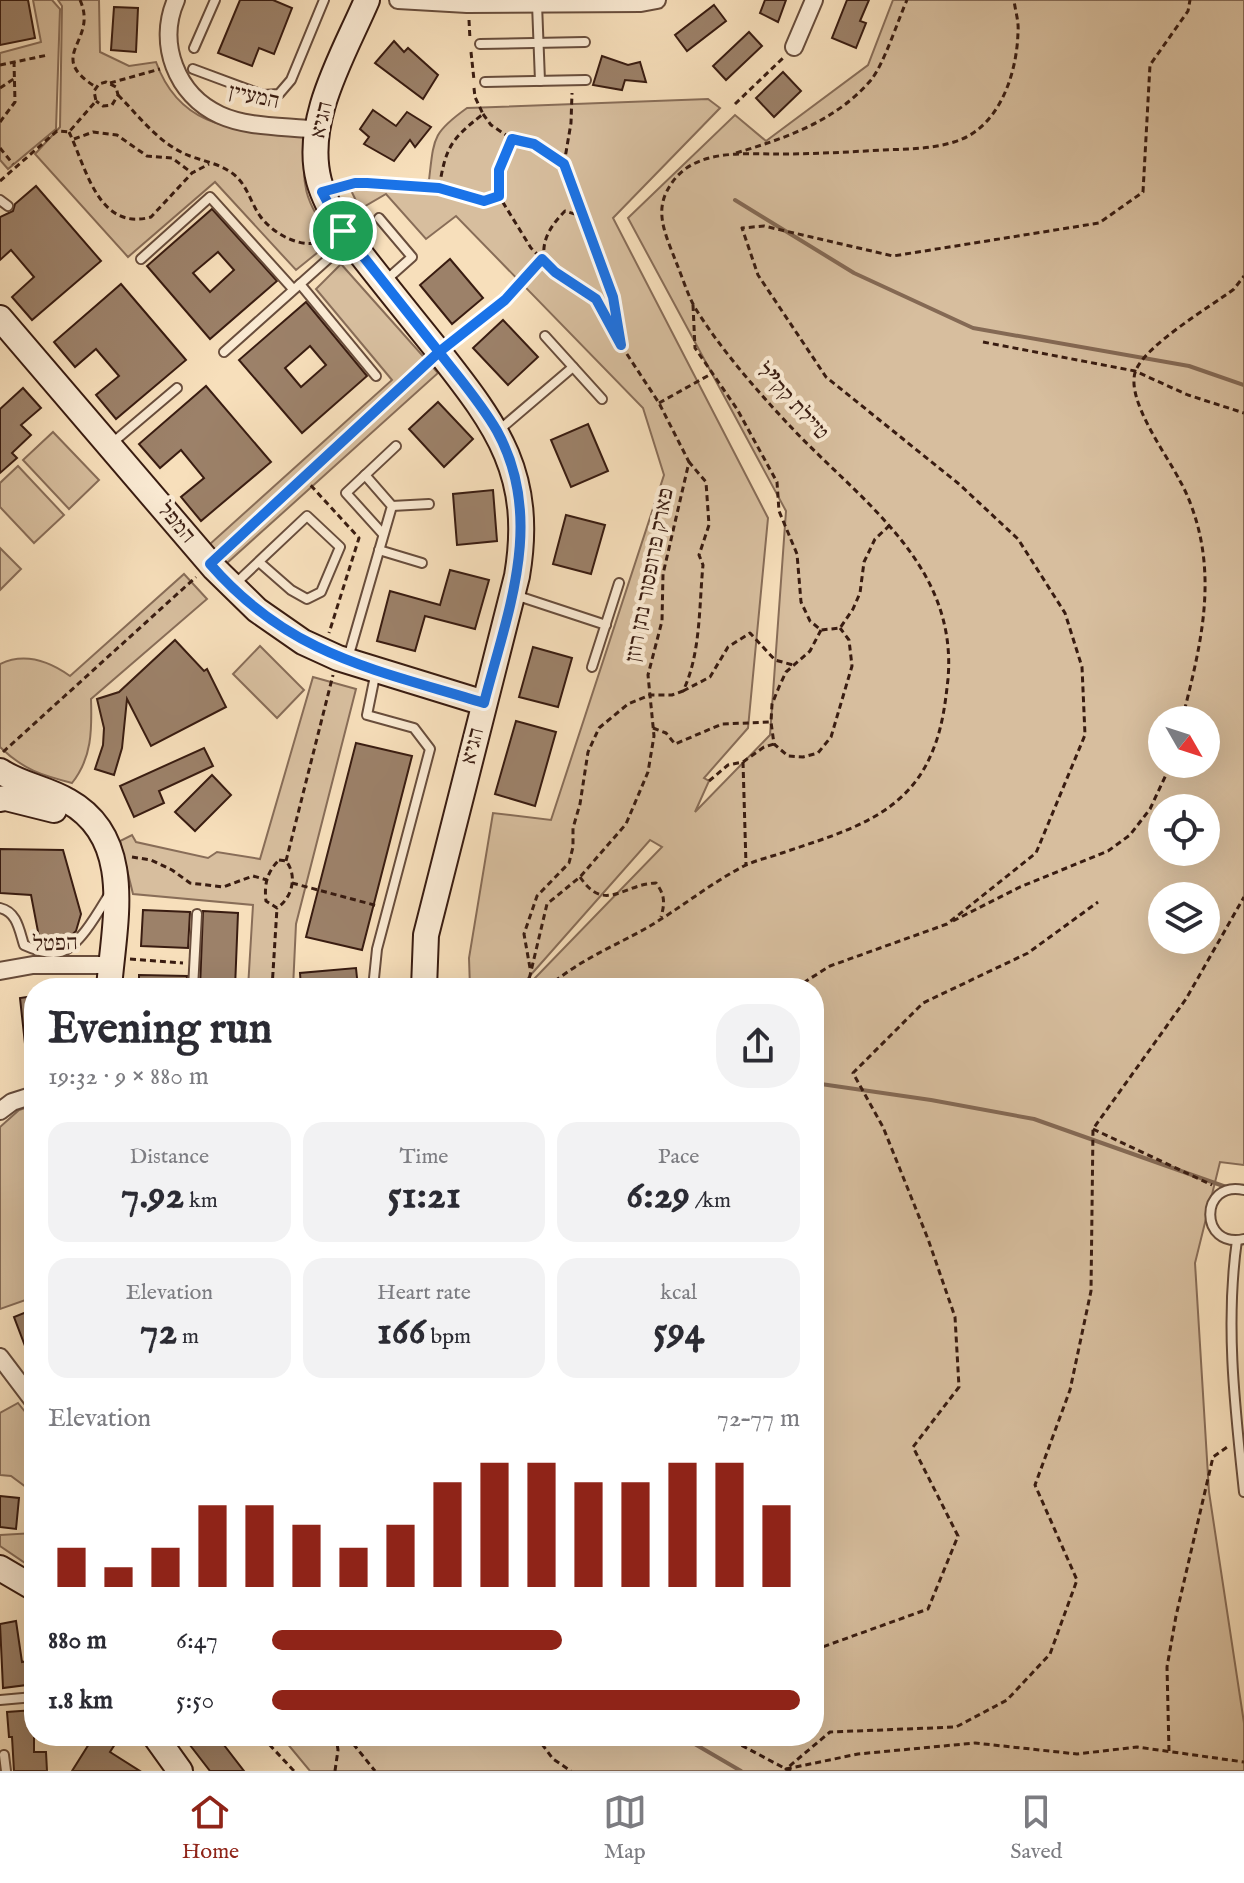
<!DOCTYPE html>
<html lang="en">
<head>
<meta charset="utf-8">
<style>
	body { margin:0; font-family:"IM FELL English","Frank Ruhl Libre",serif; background:#f2f2f3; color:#2b2b33; height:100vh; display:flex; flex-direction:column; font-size:30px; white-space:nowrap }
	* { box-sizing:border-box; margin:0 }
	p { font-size:26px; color:#7c7c81 }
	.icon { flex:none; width:44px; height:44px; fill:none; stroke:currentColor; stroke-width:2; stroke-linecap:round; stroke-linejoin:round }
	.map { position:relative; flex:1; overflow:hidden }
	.details { position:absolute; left:24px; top:978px; width:800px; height:768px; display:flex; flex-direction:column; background:#fff; border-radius:32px; box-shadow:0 8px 32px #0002 }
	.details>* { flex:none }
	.needle { width:52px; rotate:129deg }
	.controls { position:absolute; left:1148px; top:706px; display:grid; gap:16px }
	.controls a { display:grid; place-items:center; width:72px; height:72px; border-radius:50%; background:#fff; box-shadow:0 8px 32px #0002; font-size:40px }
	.pin { position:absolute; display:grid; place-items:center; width:68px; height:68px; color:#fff; margin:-34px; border:4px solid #fff; border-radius:50%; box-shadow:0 2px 8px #0007 }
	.round { display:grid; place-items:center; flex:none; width:84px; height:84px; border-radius:32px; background:#f2f2f3 }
	.headline { display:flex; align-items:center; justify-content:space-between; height:136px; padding:0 24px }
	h1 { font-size:44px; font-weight:700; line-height:60px }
	.metrics { display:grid; grid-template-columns:repeat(3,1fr); gap:12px; height:136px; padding:8px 24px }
	.metrics div { display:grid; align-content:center; border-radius:20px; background:#f2f2f3; text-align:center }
	.metrics b { font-size:40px; font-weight:700 }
	.metrics small { font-size:22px; font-weight:400 }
	.metrics p { font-size:22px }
	.chart { height:224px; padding:16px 24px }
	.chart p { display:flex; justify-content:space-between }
	.chart svg { width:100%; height:144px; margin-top:8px; stroke:#8f2418; stroke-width:6 }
	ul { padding:0 24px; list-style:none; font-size:26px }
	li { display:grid; grid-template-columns:128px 96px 1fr; align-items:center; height:60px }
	li i { height:20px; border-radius:10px; background:#8f2418 }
	.menu { display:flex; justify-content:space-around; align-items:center; height:112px; border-top:2px solid #e1e1e2; background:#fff; font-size:22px; color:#7c7c81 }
	.menu a { display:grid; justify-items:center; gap:4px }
	.menu .selected { color:#8f2418 }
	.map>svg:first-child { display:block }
	.green { fill:#d7be9e; stroke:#886d58; stroke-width:2; fill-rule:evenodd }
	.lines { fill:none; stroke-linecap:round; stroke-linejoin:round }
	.stream { stroke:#846954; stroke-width:4 }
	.building { fill:#9c8169; stroke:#391c11; stroke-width:2; fill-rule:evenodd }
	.lane-casing { stroke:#684d3c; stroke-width:12 }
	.street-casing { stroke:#684d3c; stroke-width:20 }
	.secondary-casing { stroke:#391c11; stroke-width:28 }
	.path { stroke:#391c11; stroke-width:3; stroke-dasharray:6 4; stroke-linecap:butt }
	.lane { stroke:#faead3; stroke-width:8 }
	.street { stroke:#faead3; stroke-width:16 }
	.secondary { stroke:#faead3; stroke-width:24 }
	.route-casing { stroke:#fff; stroke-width:16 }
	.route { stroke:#1a73e8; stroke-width:10 }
	.labels { text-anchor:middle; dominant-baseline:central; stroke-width:8; stroke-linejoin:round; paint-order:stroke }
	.street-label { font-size:22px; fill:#391c11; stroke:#faead3 }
</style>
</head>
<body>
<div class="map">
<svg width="1244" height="1771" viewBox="0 0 1244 1771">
	<rect width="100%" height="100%" fill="#f7dfbb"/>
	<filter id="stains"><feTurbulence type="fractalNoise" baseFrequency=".0025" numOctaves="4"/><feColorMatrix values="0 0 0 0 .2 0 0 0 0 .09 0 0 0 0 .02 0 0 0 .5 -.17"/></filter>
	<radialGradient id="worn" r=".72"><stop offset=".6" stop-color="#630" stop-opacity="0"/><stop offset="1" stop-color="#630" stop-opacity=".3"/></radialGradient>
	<g class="green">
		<path d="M 33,0 L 52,0 L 60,9 L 56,129 L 8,169 L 0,160 L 0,53 L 41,42 Z"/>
		<path d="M 58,0 L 99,0 L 100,52 L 129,66 L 156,62 C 182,134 243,129 307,137 C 300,186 304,199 333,240 L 296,270 L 215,182 L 128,257 L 35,154 L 60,127 L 62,6 Z"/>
		<path d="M 893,0 L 1244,0 L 1244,1165 L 1220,1162 L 1195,1263 L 1209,1492 L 1244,1723 L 1244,1771 L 310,1771 L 281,1736 L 814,1736 L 814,988 L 532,988 L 534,979 L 662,847 L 650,840 L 528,978 L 526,988 L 470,988 L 469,958 L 493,813 L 551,820 L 664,475 L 643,408 L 456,216 L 426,239 L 386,194 L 360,209 L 346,180 L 429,180 C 434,138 432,133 467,108 L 708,99 L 720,108 L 613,218 L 768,518 L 748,728 L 704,778 L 709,781 L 695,812 L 770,735 L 786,511 L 628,218 L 735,115 L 766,141 L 868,65 ZM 1162,720 L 1206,720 L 1206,764 L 1162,764 ZM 1162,808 L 1206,808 L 1206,852 L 1162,852 ZM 1162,896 L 1206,896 L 1206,940 L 1162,940 Z"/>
		<path d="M 341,264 L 438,373 L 227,563 L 210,544 L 392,380 L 316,289 Z"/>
		<path d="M 53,432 L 99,480 L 69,509 L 23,460 Z"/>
		<path d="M 18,466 L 64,515 L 34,543 L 0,507 L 0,483 Z"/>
		<path d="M 0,548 L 21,569 L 0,590 Z"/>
		<path d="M 184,574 L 207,599 L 91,699 C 92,730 92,758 72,783 C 41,775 24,770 0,747 L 0,664 C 25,652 49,661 70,676 Z"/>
		<path d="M 260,646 L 304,690 L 277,718 L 233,674 Z"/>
		<path d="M 313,677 L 356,689 L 296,924 L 293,988 L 248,988 L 253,905 L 133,894 L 120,841 L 132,835 L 136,842 L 208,858 L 217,852 L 260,859 Z"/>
		<path d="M 34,1105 L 34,1297 L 0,1309 L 0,1127 L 19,1110 Z"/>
		<path d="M 18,1403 L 34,1423 L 34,1493 L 11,1476 L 0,1475 L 0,1413 Z"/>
		<path d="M 34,1533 L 34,1569 L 0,1546 L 0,1535 Z"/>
	</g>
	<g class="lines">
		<g class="stream">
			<path d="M 735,200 L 854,273 L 973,328 L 1189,366 L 1244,385"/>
			<path d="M 814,1083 L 931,1100 L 1034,1119 L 1229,1188"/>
			<path d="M 681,1736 L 741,1771"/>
		</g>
	</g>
	<g class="building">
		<path d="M 0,0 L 28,0 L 35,38 L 0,45 Z"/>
		<path d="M 240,0 L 273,0 L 292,8 L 274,54 L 259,48 L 252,66 L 218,53 Z"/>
		<path d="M 765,0 L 786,0 L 778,22 L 760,13 Z"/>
		<path d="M 847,0 L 869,0 L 860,21 L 866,23 L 856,48 L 832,38 Z"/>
		<path d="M 714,5 L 726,21 L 687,51 L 675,35 Z"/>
		<path d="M 114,7 L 138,8 L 136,52 L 111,50 Z"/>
		<path d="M 749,32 L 762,46 L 726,80 L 713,66 Z"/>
		<path d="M 394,41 L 404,52 L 408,48 L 438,75 L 423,99 L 375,63 Z"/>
		<path d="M 602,56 L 628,65 L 640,62 L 646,82 L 625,80 L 622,90 L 593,85 Z"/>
		<path d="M 783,72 L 801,91 L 774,117 L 756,98 Z"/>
		<path d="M 373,110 L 396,126 L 407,112 L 431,127 L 415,147 L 410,140 L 394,161 L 364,144 L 369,137 L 360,129 Z"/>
		<path d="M 36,186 L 101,261 L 32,320 L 12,297 L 34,277 L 11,250 L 0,260 L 0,217 L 13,211 L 15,204 Z"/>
		<path d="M 212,209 L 277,281 L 210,339 L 147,266 ZM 218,252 L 234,270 L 210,292 L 193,273 Z"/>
		<path d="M 450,259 L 483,298 L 452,324 L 420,285 Z"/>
		<path d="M 121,284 L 186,360 L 116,419 L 96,395 L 119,376 L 96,349 L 75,367 L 54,342 Z"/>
		<path d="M 306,302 L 367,376 L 302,433 L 239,360 ZM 310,346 L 326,365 L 301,387 L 285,368 Z"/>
		<path d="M 503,320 L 538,357 L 508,385 L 473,348 Z"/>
		<path d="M 206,386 L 271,462 L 201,521 L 181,497 L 204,478 L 181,450 L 160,468 L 139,444 Z"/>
		<path d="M 23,388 L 41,408 L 21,425 L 31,435 L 12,453 L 17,458 L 0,473 L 0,409 Z"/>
		<path d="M 438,402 L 473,439 L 444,467 L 409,429 Z"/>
		<path d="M 588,424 L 608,471 L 571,487 L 551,440 Z"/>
		<path d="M 493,490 L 497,541 L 457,545 L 453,494 Z"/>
		<path d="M 566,515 L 605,525 L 591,574 L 553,564 Z"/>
		<path d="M 450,570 L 489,580 L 475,629 L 425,616 L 415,651 L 377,641 L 390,591 L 440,605 Z"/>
		<path d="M 175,640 L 204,671 L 207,669 L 226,707 L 151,746 L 127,699 L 122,748 L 114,775 L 95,769 L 103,745 L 104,728 L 97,699 L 119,692 Z"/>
		<path d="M 533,647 L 572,658 L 558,707 L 519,697 Z"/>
		<path d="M 516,721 L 556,732 L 535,806 L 495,794 Z"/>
		<path d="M 356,743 L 412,756 L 362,950 L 306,937 Z"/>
		<path d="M 204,748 L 213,766 L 159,791 L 164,803 L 134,817 L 120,786 Z"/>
		<path d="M 212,775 L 231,795 L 195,831 L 175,812 Z"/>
		<path d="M 0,849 L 63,850 L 81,914 L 76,931 L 64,942 L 51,945 L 39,937 L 31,895 L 0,893 Z"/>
		<path d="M 143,910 L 190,912 L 188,948 L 141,946 Z"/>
		<path d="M 203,911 L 238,913 L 235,988 L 200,988 Z"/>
		<path d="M 356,968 L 358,988 L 301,988 L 300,973 Z"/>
		<path d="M 139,975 L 187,976 L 186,988 L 139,988 Z"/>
		<path d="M 34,996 L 34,1053 L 26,1053 L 20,998 Z"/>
		<path d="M 34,1309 L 34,1366 L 33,1367 L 14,1317 Z"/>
		<path d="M 0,1496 L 19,1498 L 16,1529 L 0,1527 Z"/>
		<path d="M 16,1621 L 22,1662 L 34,1660 L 34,1684 L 3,1688 L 0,1624 Z"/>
		<path d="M 34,1710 L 34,1752 L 46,1752 L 47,1771 L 14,1771 L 12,1737 L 9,1737 L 7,1712 Z"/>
		<path d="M 94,1736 L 108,1736 L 117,1741 L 110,1752 L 140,1771 L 72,1771 Z"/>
		<path d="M 183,1736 L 217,1736 L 244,1771 L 210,1771 Z"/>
	</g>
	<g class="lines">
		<defs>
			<g id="lane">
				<path d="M 537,4 L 540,81"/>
				<path d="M 480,44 L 585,42"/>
				<path d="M 194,48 L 215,0"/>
				<path d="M 193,69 L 263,95 L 279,94 L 291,80 L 324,0"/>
				<path d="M 485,82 L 586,80"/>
				<path d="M 0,200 L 8,206"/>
				<path d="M 379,218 L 412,257 L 385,281"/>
				<path d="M 141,259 L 210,197 L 293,289"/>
				<path d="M 300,284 L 376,376"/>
				<path d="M 545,336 L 602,399"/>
				<path d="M 224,352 L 346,243"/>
				<path d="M 498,431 L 573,367"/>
				<path d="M 111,444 L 177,388"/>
				<path d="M 392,506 L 429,504"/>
				<path d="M 383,534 L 346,493 L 396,446"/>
				<path d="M 379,550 L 422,563"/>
				<path d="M 235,584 L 307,516 L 340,547 L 321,592 L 307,599 L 291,590 L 259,562"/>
				<path d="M 515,595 L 606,625"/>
				<path d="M 348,658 L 392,506 L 365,475"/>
				<path d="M 592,667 L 619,583"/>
				<path d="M 0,908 C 17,912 19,929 24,945 C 35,950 50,955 61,952 C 80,946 100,909 110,893"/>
				<path d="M 193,988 L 197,914"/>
				<path d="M 373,988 L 377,949 L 430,749 L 414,728 L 367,715 L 376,671"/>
				<path d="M 1244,1190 C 1199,1180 1199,1249 1244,1239"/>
				<path d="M 1237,1240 C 1225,1324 1235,1408 1244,1492"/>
				<path d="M 0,1700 L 34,1697"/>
				<path d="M 4,1755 L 6,1771"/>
			</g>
			<g id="street">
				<path d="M 176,0 C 157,43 176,95 220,115 C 248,128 287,126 318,130"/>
				<path d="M 398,0 L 467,4 L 641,3 L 657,0"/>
				<path d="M 794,47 L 814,0"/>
				<path d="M 0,971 L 33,965 L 111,965"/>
				<path d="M 0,1111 L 12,1102 L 34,1095"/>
				<path d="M 0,1357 L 34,1402"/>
			</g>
			<g id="secondary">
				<path d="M 367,0 C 344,54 303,120 319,181 C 324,199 333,215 343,231 C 374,272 407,312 439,352 C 498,427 534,475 517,576 L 426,935 L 424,988"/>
				<path d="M 0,318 L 214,568 L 257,610 L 303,642 L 338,658 L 484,703"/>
				<path d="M 0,771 C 21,785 46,788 68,801 C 136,839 114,923 109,988"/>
				<path d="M 0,799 L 6,798 L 54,810"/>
				<path d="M 0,1568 L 34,1588"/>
				<path d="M 155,1736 L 180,1771"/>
			</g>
		</defs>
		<use href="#lane" class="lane-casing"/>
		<use href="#street" class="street-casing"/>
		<use href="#secondary" class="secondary-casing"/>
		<g class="path">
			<path d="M 80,0 C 99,42 44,55 96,87"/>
			<path d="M 469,20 L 470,40"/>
			<path d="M 471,52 L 474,80"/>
			<path d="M 0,65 L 48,55"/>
			<path d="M 110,83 L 160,69"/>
			<path d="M 0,88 L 15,78"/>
			<path d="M 474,88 L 475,97 L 483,114 C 450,140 446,147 439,188 L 484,201 L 498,196"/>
			<path d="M 118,95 C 138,115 156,140 183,153 C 197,160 215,162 229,171 C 247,182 249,200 260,216 C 274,235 304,251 326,240"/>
			<path d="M 735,104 L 783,58"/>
			<path d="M 483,114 L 491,125 L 512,139"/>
			<path d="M 0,122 L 15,102 L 14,62"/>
			<path d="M 69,132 C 86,167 98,232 151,217 L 192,173 L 209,164"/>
			<path d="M 74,139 L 93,132 L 117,135 L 147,156 L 172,158 L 192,173"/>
			<path d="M 0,148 L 13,164"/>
			<path d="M 736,153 C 786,138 836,121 871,80 C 884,64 898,20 907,0"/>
			<path d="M 564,164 L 571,123 L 572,93"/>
			<path d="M 0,181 L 57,131 L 69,132 L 96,101 L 94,91 L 99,84 L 106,82 L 116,87 L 118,95 L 112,105 L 103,106 L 96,101"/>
			<path d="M 340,187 L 367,183 L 439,188"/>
			<path d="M 545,260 C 540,241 552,224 565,211 L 584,217"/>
			<path d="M 693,305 L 695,348 L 737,409 L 777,482 L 779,511 L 797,554 L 801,602 L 810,621 L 821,630 L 840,628 L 853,609 L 860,593 L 864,562 L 875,539 L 890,525"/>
			<path d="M 455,340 L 505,300 L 542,259"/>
			<path d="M 983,342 L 1135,371 L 1188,395 L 1244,413"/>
			<path d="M 659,403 L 711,374"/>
			<path d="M 304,478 L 359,538 L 329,633"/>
			<path d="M 225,551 L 425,365"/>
			<path d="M 821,630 L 810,651 L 786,672 L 779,687 L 772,704 L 771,722 L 774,744 L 788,756 L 803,757 L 818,753 L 831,737 L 852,666 L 849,640 L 840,628"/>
			<path d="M 683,691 L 710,677 L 728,647 L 750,633 L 775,660 L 793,665"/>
			<path d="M 1182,720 C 1198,656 1215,593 1198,527 C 1194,512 1188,495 1180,481 C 1167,455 1124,398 1136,370 C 1147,344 1210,307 1234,289 L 1244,276"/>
			<path d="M 653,728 L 666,733 L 675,744 L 722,724 L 771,722"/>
			<path d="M 3,752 L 196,577"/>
			<path d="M 743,762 L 746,865"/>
			<path d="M 709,781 L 728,765 L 743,762 L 764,747 L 774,744"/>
			<path d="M 132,857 L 151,860 L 172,870 L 190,883 L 223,887 L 253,876 L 267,880"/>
			<path d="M 279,860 L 286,861 C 298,876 292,898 277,908 L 266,901 C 264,884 267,872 279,860 Z"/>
			<path d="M 286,861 L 333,675"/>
			<path d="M 580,877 C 605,914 623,884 656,883 C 665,895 665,903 661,917"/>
			<path d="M 292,883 L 378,906"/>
			<path d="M 953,921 L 1020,887 L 1108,851 L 1130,835 L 1150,809 L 1171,764"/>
			<path d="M 130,959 L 183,963"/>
			<path d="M 530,968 L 524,934 L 537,896 L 569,863 L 573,847 L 573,828 L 580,804 L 588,752 L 599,728 L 628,704 L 650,695 L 672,695 L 683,691 C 701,654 699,605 703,565 L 699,555 L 709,525 L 706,482 L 689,462"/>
			<path d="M 272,988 L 277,908"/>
			<path d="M 527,988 L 547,904 L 580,877 L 626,824 L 648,772 L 654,736 L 648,675 L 662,621 L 663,574 L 689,462 L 659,403 L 621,345 L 596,299 L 555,272 L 531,248 L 499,196 L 499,170 L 512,139 L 534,144 L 564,164 L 613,297 L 621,345"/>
			<path d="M 547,988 C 576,962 610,948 643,930 C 677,911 709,884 744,866 C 756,860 770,857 782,853 C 840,833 903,818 930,757 C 942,731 945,706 948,679 C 958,563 859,500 789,425 C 757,391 718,346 694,306 C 687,293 682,276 676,262 C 668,240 655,216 666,193 C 687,148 738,154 779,154 C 814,154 848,152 883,150 C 907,149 931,149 954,142 C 999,129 1017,74 1018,32 C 1019,21 1015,10 1014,0"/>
			<path d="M 795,988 L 830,966 L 947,924 L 1036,853 L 1085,735 L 1082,667 L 1065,613 L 1018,539 L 959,484 L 826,377 L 758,275 L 742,228 L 764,226 L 893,256 L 1099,223 L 1143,192 L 1150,65 L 1188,11 L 1190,0"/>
			<path d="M 1093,1129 L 1212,1185"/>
			<path d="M 814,1650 L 928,1609 L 958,1536 L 913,1447 L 959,1387 L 955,1317 L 928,1239 L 883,1127 L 853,1073 L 923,1003 L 1028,953 L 1098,902"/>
			<path d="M 267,1736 L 266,1741 L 294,1771"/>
			<path d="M 347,1736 L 375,1771"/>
			<path d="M 536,1736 L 553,1759 L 571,1771"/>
			<path d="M 724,1736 L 786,1769 L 858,1754 L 975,1743 L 1077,1754 L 1137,1747 L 1244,1762"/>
			<path d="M 1169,1751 L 1167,1667 L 1176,1616 L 1213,1457 L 1230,1445"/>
			<path d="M 335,1771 L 338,1750 L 336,1736"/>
			<path d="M 791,1771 L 786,1769 L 830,1732 L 956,1727 L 1007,1700 L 1050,1654 L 1077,1580 L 1035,1485 L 1070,1390 L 1091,1291 L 1093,1129 L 1186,999 L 1244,897"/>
		</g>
		<use href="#lane" class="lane"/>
		<use href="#street" class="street"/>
		<use href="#secondary" class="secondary"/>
	</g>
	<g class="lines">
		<defs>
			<path id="route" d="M 343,231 L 439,352 L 210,564 C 290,656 374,669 484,703 C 507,613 546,520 497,431 C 481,403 459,378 439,352 L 505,300 L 542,259 L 555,272 L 596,299 L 621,345 L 613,297 L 564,164 L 534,144 L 512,139 L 499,170 L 499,196 L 484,201 L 439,188 L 367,183 L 355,183 L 322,192 L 343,231"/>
		</defs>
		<use href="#route" class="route-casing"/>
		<use href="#route" class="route"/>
	</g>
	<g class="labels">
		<g class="street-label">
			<text transform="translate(254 97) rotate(12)">המעיין</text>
			<text transform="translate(322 120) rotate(-77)">הגיא</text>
			<text transform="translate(792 402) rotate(47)">טיילת קק"ל</text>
			<text transform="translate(176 523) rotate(50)">המפל</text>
			<text transform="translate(650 575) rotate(-79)">פארק פרופסור נתן רוזן</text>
			<text transform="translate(473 746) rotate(-76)">הגיא</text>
			<text transform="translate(55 944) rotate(-2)">הפטל</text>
		</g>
	</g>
	<rect width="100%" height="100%" filter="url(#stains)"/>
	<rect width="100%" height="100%" fill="url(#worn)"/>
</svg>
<div class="controls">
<a><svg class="needle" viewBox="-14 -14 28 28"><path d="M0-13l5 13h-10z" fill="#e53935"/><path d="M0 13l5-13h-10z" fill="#7c7c81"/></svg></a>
<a><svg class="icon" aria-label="locate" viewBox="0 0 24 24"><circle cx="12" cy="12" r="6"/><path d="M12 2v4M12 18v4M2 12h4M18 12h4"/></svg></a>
<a><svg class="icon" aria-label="layers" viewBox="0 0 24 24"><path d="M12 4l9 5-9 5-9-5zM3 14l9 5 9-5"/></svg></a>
</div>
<div class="pin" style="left:343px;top:231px;background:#1e9e55"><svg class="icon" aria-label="arrive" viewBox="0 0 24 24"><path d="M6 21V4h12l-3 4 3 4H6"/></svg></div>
<section class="details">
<div class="headline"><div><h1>Evening run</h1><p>19:32 · 9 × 880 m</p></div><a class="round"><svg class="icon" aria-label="share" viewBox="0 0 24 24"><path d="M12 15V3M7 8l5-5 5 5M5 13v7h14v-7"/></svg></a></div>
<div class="metrics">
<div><p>Distance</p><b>7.92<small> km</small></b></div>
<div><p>Time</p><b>51:21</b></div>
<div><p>Pace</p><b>6:29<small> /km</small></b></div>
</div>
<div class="metrics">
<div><p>Elevation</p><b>72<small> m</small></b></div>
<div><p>Heart rate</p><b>166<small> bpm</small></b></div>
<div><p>kcal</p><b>594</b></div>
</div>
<div class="chart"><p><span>Elevation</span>72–77 m</p>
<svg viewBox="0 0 160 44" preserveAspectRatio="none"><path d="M5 44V32M15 44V38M25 44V32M35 44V19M45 44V19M55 44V25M65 44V32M75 44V25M85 44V12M95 44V6M105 44V6M115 44V12M125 44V12M135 44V6M145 44V6M155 44V19"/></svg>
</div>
<ul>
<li><b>880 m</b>6:47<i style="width:55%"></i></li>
<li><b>1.8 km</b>5:50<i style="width:100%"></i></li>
</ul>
</section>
</div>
<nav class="menu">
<a class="selected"><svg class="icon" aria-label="home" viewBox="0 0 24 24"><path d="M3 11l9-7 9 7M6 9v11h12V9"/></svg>Home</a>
<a><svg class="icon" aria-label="map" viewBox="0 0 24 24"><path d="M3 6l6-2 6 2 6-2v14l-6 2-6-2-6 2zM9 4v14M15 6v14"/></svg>Map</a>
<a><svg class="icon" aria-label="saved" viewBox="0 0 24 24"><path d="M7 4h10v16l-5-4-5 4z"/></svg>Saved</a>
</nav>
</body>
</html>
